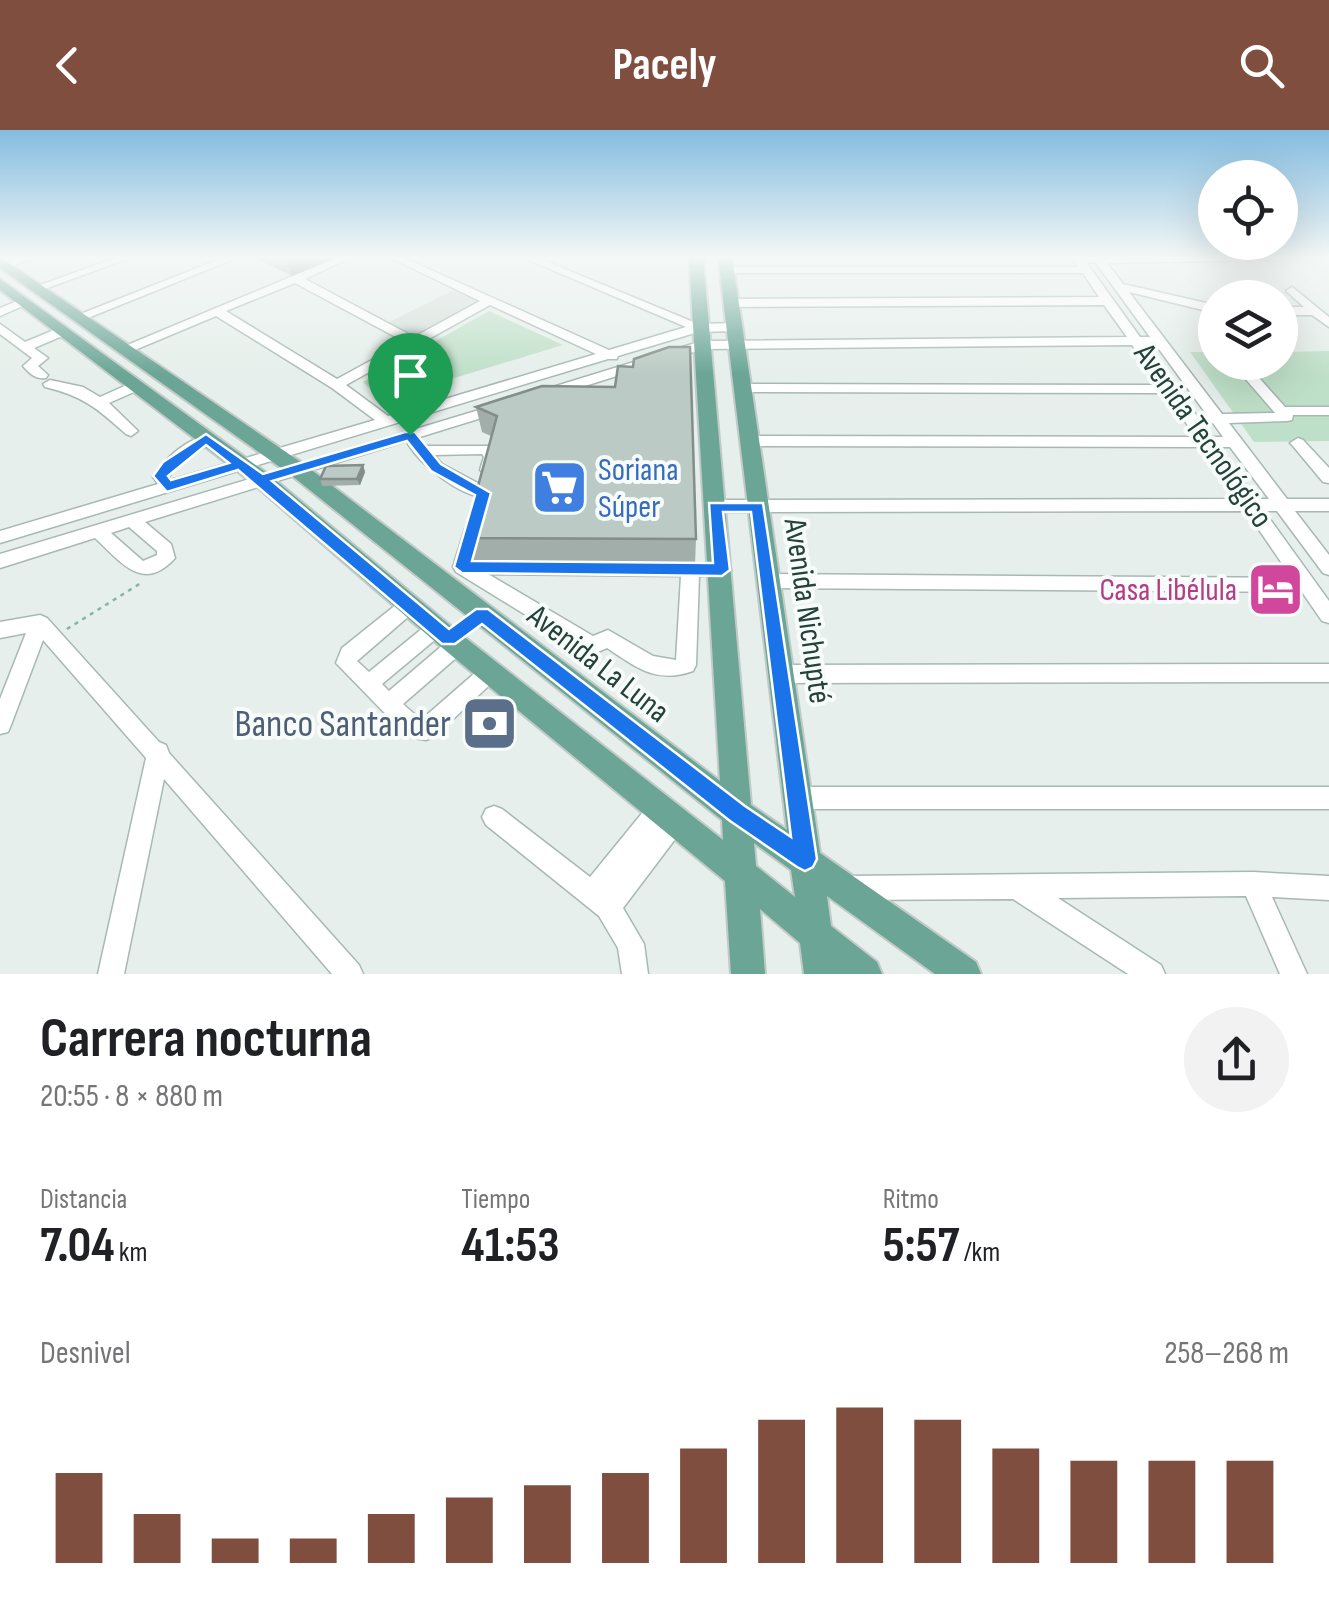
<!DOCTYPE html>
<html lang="es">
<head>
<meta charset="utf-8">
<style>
	body { margin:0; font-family:"Sofia Sans Condensed",sans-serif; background:#f2f2f2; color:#202124; height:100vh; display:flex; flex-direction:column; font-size:38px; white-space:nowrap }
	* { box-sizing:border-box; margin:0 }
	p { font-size:32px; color:#757577 }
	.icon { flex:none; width:55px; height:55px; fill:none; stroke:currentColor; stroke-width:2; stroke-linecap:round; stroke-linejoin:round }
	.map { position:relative; height:844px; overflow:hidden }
	.side { display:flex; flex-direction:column; background:#fff; flex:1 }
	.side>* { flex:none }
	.fabs { position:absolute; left:1198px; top:30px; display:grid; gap:20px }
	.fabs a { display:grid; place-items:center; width:100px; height:100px; border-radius:50%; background:#fff; box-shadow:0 10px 40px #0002; font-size:50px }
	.pin { position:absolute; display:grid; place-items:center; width:85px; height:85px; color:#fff; margin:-102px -42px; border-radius:50% 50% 50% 0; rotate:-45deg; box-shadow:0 0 10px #0007 }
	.pin .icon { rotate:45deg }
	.round { display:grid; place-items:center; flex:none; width:105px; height:105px; border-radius:52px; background:#f2f2f2 }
	.summary { display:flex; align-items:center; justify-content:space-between; height:170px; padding:0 40px }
	h1 { font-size:55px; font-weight:700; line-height:75px }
	.stats { display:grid; grid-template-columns:repeat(3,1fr); gap:15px; height:170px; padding:10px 40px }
	.stats div { display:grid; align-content:center }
	.stats b { font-size:50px; font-weight:700 }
	.stats small { font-size:28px; font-weight:400 }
	.stats p { font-size:28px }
	.chart { height:280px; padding:20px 40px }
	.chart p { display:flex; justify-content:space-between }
	.chart svg { width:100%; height:180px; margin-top:10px; stroke:#7f4e3f; stroke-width:6 }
	header { display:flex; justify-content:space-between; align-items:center; height:130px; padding:0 40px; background:#7f4e3f; color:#fff; font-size:45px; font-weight:700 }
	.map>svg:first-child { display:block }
	.built { fill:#d4dfda }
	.green { fill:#bfe0c8 }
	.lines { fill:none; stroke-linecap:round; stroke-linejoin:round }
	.minor-casing { stroke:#a8b8b2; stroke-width:3 }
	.major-casing { stroke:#c2cac8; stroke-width:4 }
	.path { stroke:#86b3a5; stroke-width:2.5; stroke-dasharray:4 5; stroke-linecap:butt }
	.minor { fill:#fff; fill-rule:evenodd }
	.major { fill:#6aa596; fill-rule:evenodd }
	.wall { fill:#a1aea9 }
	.shaded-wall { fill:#838d89 }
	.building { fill:#bbcac4; stroke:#838d89; stroke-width:2.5 }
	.route { fill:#1a73e8; stroke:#fff; stroke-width:2.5; fill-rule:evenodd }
	.labels { text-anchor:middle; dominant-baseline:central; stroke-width:8; stroke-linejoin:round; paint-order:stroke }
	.street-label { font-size:32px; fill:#24423a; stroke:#f7fbf9 }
	.shop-label { font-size:32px; fill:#366cbe; stroke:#f7fbf9; text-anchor:start }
	.hotel-label { font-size:32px; fill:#b23c85; stroke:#f7fbf9; text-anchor:end }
	.near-service-label { font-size:38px; fill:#4e5e75; stroke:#f7fbf9; text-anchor:end }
</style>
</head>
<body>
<header><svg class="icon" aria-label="back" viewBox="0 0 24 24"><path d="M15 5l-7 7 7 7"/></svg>Pacely<svg class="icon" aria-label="search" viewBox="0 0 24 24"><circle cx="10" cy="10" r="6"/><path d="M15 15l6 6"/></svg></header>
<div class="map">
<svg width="1329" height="844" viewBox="0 0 1329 844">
	<rect width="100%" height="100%" fill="#e6efeb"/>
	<path class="built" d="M 456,159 L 482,171 L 417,208 L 389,192 Z"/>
	<g class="green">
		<path d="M 489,181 L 563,215 L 382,270 L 363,252 Z"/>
		<path d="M 1329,221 L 1329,311 L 1254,312 L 1190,222 L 1215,222 L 1215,232 L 1280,232 L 1280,222 Z"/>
	</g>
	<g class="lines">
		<defs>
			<g id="minor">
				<path d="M 19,127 L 34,127 L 9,137 L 0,136 L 1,133 Z"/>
				<path d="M 118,127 L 132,127 L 42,160 L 32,158 Z"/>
				<path d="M 225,127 L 239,127 L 83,190 L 73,187 Z"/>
				<path d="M 338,127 L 352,127 L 305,149 L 414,207 L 480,171 L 389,127 L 402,127 L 609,220 L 686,197 L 522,127 L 536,127 L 698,194 L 735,193 L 741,197 L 735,201 L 698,202 L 618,226 L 617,229 L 608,229 L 0,413 L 0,401 L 158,354 L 153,347 C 164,329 191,304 212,306 L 215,309 L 174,338 L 169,347 L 171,350 L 375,290 L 332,258 L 216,186 L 130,222 L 125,223 L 118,219 ZM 295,153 L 405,212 L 337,249 L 226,181 ZM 490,175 L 596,224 L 388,286 L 346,255 Z"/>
				<path d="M 1072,127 L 1082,127 L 1085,130 L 1092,127 L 1272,127 L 1267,130 L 1107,133 L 1123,154 L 1215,175 L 1215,183 L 1129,162 L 1222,284 L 1275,283 L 1231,232 L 1245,232 L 1285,277 L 1329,277 L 1329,285 L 1293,285 L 1292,290 L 1287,291 L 1229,293 L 1287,369 L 1329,369 L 1329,381 L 1295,381 L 1329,425 L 1329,445 L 1323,443 L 1277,381 L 1264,381 L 1329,471 L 1329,493 L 1322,491 L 1302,462 L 768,458 L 762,456 L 759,451 L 762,446 L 768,444 L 1292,448 L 1246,381 L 714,382 L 706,376 L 714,370 L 1238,369 L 1202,317 L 749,316 L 741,311 L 749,306 L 1196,307 L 1165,263 L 742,262 L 735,258 L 742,254 L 1159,255 L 1132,215 L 703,219 L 553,266 L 548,267 L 541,263 L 543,260 L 702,211 L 1127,207 L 1104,175 L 731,177 L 725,173 L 731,169 L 1099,167 L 1083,143 L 727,143 L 721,140 L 727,137 L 1078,137 ZM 1086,132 L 1096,133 L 1150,207 L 1140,207 ZM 1146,215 L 1156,215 L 1207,285 L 1204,289 L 1206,292 L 1213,293 L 1223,307 L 1212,307 ZM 1218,317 L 1230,317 L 1269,369 L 1256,369 Z"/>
				<path d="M 1292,157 L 1329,187 L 1329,197 L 1312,185 L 1280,185 L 1280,177 L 1304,177 L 1286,161 Z"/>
				<path d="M 22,169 L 32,172 L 0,186 L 0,178 Z"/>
				<path d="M 0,194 L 25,212 L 59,198 L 67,198 L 67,204 L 34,218 L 48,228 L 38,236 L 48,245 L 46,248 C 36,250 29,243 23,236 L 32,228 L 0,204 Z"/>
				<path d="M 50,250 L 83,257 L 100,267 L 131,253 L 141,253 L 141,259 L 109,273 L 138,301 L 131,306 L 126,304 C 97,278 83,266 45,257 L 43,254 Z"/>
				<path d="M 499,274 L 504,275 L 504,281 L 145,392 L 171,414 L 175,428 C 143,464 120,431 95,408 L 0,438 L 0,424 ZM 129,397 L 157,421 L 157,425 L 143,431 L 111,403 Z"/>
				<path d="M 1298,308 L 1303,310 L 1329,338 L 1329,353 L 1323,352 L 1293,316 L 1290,313 Z"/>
				<path d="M 416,309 L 426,316 L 491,316 L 500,326 L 496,340 L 488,345 L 480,340 L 484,327 L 482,324 L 434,325 L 442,334 L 489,359 L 491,363 L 489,367 C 463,370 420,334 408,314 Z"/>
				<path d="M 473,393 L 481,399 L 473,430 L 728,435 L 731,440 L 728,445 L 699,446 L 696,535 L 693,541 C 657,554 637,538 607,518 L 593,524 L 586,522 L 456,442 L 453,437 L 465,399 ZM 488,444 L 681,446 L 676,530 L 653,526 L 608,500 L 593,506 Z"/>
				<path d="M 409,468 L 416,470 L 418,475 L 416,480 L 357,531 L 369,542 L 429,493 L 436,490 L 443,493 L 446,498 L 443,503 L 382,554 L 389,561 L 450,509 L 457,507 L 464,509 L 467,515 L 464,521 L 403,574 L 421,590 L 483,536 L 490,534 L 497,536 L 500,542 L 497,548 L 434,607 L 426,610 L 408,607 L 336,533 L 342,518 L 402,470 Z"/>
				<path d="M 40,485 L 47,488 L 159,612 L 166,615 L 169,623 L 359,835 L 363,844 L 332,844 L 164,649 L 124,844 L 98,844 L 146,628 L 43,510 L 11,595 L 8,602 L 0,604 L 0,569 L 26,503 L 0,508 L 0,492 Z"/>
				<path d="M 1329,534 L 1329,552 L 780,553 L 773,550 L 770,544 L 773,538 L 780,535 Z"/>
				<path d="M 797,657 L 1329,657 L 1329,679 L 797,679 L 789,676 L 786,668 L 789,660 Z"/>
				<path d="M 660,668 L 668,671 L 672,679 L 670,683 L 676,680 L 684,684 L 688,692 L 623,778 L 644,814 L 648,844 L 622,844 L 618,818 L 599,786 L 486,695 L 482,687 L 486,679 L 494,676 L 502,679 L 590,747 L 652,671 Z"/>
				<path d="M 1253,742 L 1329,746 L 1329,770 L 1272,767 L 1307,844 L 1280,844 L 1246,766 L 1058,768 L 1161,835 L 1165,844 L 1128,844 L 1013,769 L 846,770 L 837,767 L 834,758 L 837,749 L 846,746 Z"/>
			</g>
			<path id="major" d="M 0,127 L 305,335 L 720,651 L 689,127 L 703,127 L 751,675 L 787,700 L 718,127 L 732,127 L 820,723 L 976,832 L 981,844 L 935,844 L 827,766 L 831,796 L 877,832 L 882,844 L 804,844 L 800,813 L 760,779 L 765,844 L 731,844 L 725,751 L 440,516 L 254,354 L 0,160 L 0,149 L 268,344 L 458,502 L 723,710 L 722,690 L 291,345 L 0,138 ZM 754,713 L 791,740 L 795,767 L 756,736 Z"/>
		</defs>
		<use href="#minor" class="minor-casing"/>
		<use href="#major" class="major-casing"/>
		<path class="path" d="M 67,499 L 141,453"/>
		<use href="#minor" class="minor"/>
		<use href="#major" class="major"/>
	</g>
	<g class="wall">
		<path d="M 253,127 L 338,127 L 292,146 Z"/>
		<path d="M 542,256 L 696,409 L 695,434 L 471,433 L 464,408 L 491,306 L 482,302 L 476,277 Z"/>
		<path d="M 363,335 L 365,342 L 360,355 L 322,356 L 320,349 Z"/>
	</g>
	<g class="shaded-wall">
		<path d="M 290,127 L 338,127 L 292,146 L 285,128 Z"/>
		<path d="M 363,335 L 365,342 L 360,355 L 357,349 Z"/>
	</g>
	<g class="building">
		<path d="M 669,217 L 690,217 L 696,409 L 464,408 L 497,286 L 476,277 L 542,256 L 615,257 L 618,236 L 633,237 L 634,229 Z"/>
		<path d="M 363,335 L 357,349 L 320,349 L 326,336 Z"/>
	</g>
	<linearGradient id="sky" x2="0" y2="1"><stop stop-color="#84bce0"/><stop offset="0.52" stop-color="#f4f8f6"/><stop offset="1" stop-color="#f4f8f6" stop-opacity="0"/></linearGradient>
	<rect width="1329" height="245" fill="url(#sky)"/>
	<path class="route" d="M 405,302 L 415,302 L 441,334 L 491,363 L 472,431 L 713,433 L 709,373 L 763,373 L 817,729 L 813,737 L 805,741 L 797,737 L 730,691 L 482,494 L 455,514 L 442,514 L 238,340 L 167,362 L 153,346 L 163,332 L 206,304 L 263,344 ZM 407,311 L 431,341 L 475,365 L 454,437 L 462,443 L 722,446 L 730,440 L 723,382 L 751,382 L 791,707 L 745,676 L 488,479 L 476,479 L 449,499 L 272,351 ZM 206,315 L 229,333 L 171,350 L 168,346 Z"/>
	<defs>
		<symbol id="supermarket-square" viewBox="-11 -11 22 22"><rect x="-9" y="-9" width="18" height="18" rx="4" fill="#3f7fe0" stroke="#f7fbf9"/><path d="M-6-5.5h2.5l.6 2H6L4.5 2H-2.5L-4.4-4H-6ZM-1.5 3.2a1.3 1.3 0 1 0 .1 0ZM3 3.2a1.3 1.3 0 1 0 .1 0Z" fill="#fff"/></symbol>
		<symbol id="hotel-square" viewBox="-11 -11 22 22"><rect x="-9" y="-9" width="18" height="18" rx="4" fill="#d1479c" stroke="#f7fbf9"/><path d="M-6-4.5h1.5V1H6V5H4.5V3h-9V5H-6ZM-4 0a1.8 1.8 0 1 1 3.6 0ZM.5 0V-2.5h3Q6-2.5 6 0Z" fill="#fff"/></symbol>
		<symbol id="bank-square" viewBox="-11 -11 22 22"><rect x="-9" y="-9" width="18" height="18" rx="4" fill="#5c6f8a" stroke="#f7fbf9"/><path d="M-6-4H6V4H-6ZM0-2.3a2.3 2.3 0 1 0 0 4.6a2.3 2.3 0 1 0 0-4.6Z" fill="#fff"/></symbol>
	</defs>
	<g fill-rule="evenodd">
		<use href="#supermarket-square" x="528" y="326" width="63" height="63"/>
		<use href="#hotel-square" x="1244" y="428" width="63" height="63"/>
		<use href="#bank-square" x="458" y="562" width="63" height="63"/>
	</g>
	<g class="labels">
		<g class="street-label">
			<text transform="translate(1203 306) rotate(55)">Avenida Tecnológico</text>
			<text transform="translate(807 481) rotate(82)">Avenida Nichupté</text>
			<text transform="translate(598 534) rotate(38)">Avenida La Luna</text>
		</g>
		<g class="shop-label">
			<text x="598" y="340">Soriana<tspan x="598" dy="37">Súper</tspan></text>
		</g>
		<g class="hotel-label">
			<text x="1237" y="460">Casa Libélula</text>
		</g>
		<g class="near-service-label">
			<text x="451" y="594">Banco Santander</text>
		</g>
	</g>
</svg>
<div class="fabs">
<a><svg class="icon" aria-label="locate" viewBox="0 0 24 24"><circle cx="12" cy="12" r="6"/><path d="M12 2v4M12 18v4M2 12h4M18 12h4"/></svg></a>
<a><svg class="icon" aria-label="layers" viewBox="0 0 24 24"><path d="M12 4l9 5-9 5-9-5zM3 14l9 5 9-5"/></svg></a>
</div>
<div class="pin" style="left:410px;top:305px;background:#1e9e55"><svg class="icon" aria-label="arrive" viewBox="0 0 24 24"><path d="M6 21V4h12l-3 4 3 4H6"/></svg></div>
</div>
<section class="side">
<div class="summary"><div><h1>Carrera nocturna</h1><p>20:55 · 8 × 880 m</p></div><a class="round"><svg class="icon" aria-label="share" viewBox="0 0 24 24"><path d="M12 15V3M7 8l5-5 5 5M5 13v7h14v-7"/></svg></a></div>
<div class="stats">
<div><p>Distancia</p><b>7.04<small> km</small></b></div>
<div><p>Tiempo</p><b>41:53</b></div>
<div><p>Ritmo</p><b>5:57<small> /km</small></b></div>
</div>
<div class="chart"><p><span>Desnivel</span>258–268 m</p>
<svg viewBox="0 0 160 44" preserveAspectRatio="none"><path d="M5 44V22M15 44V32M25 44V38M35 44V38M45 44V32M55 44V28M65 44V25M75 44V22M85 44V16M95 44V9M105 44V6M115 44V9M125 44V16M135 44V19M145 44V19M155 44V19"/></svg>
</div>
</section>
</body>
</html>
